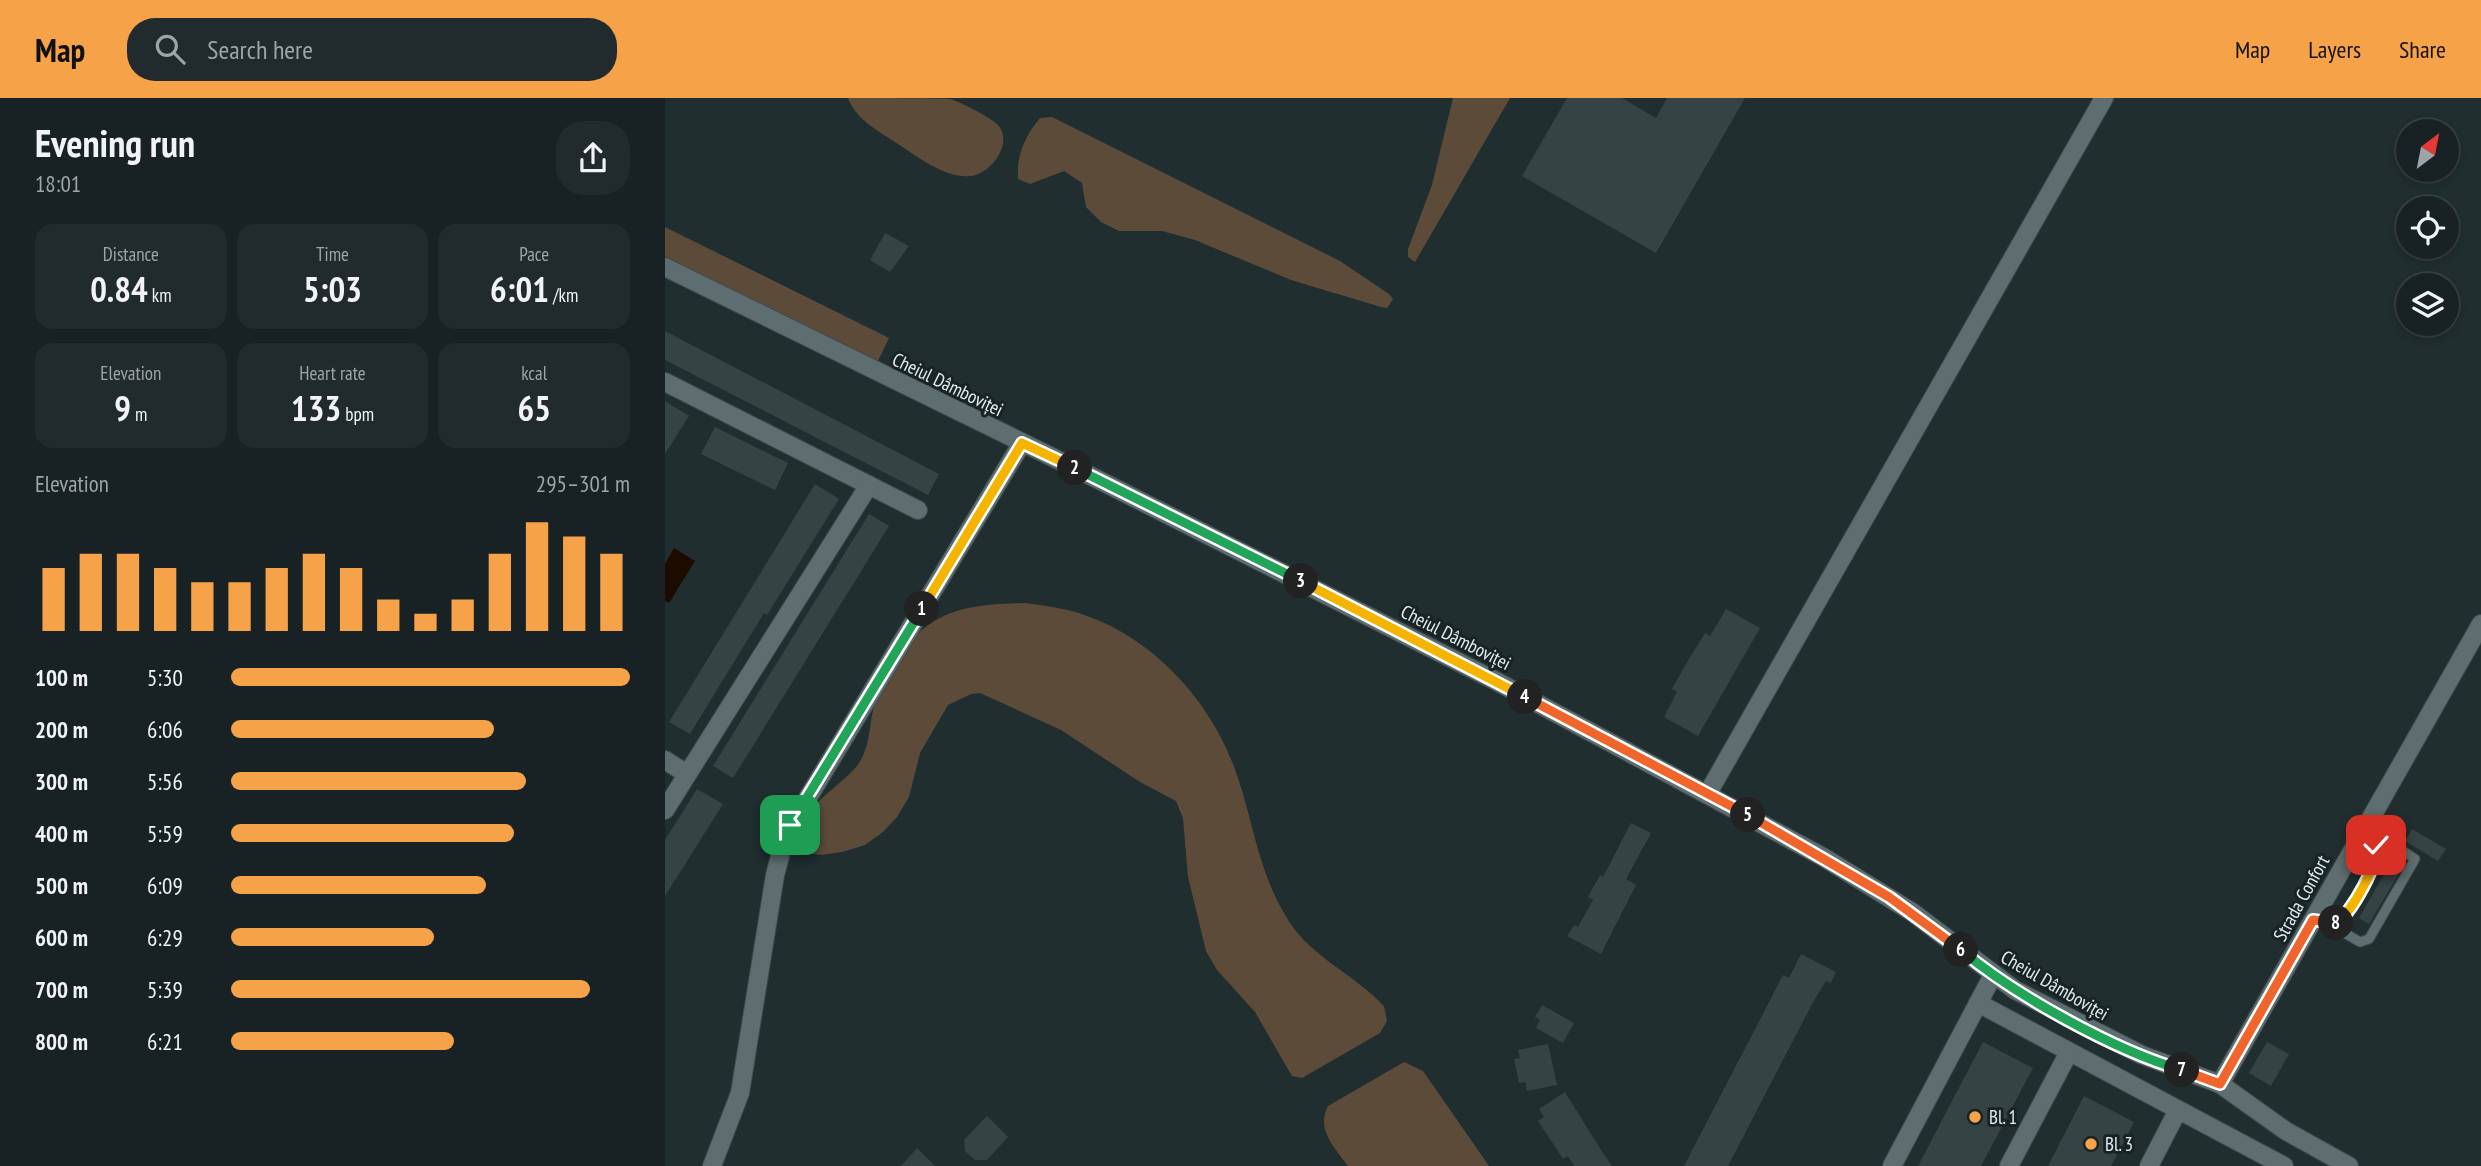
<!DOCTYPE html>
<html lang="en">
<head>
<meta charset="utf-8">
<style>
	body { margin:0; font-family:"PT Sans Narrow",sans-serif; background:#212a2c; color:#f1f3f6; height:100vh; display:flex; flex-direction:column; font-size:26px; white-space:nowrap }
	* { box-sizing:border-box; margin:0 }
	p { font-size:23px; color:#9fa4a6 }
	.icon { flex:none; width:38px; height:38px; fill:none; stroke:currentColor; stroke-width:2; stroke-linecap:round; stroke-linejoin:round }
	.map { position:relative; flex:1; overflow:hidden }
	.side { display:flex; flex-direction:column; background:#182224; width:665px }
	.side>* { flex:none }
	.needle { width:46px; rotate:32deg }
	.tools { position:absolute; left:1731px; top:21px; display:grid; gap:14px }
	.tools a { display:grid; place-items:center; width:63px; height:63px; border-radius:50%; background:#182224; box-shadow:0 4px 10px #0003,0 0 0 2px #363f41; font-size:35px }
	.pin { position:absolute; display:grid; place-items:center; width:60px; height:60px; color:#fff; margin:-30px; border-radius:14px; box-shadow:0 4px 10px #0006 }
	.km { position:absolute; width:35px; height:35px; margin:-18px; border-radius:50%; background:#222; color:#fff; font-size:19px; line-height:35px; text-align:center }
	.round { display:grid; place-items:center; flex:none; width:74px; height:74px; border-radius:28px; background:#212a2c }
	.summary { display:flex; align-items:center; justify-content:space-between; height:119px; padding:0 35px }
	h1 { font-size:38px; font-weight:700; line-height:52px }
	.figures { display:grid; grid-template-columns:repeat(3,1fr); gap:10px; height:119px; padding:7px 35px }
	.figures div { display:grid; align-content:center; border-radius:18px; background:#212a2c; text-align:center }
	.figures b { font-size:35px; font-weight:700 }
	.figures small { font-size:19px; font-weight:400 }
	.figures p { font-size:19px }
	.chart { height:196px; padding:14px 35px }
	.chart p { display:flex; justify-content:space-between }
	.chart svg { width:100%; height:126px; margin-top:7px; stroke:#f6a248; stroke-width:6 }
	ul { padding:0 35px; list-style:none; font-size:23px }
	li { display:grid; grid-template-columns:112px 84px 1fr; align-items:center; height:52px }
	li i { height:18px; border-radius:9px; background:#f6a248 }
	header { display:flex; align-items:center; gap:42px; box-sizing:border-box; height:98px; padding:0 35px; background:#f6a248; color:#111 }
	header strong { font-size:33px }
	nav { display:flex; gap:38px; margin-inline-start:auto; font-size:24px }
	.search { width:490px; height:63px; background:#212a2c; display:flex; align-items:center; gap:18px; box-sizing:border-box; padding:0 24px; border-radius:28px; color:#9fa4a6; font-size:26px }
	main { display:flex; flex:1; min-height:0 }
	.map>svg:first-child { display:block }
	.green { fill:#5d4b3a }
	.water { fill:#1c0c00 }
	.building { fill:#354345 }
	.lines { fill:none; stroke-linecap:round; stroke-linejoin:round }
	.service-casing { stroke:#3e494b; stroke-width:11 }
	.minor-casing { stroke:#3e494b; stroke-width:20 }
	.tertiary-casing { stroke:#3e494b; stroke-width:20 }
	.service { stroke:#5e6d6f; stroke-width:9 }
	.minor { stroke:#5e6d6f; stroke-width:18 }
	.tertiary { stroke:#5e6d6f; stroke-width:18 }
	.split-1-casing { stroke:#fff; stroke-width:14 }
	.split-2-casing { stroke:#fff; stroke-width:14 }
	.split-3-casing { stroke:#fff; stroke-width:14 }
	.split-4-casing { stroke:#fff; stroke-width:14 }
	.split-5-casing { stroke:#fff; stroke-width:14 }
	.split-6-casing { stroke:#fff; stroke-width:14 }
	.split-7-casing { stroke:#fff; stroke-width:14 }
	.split-8-casing { stroke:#fff; stroke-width:14 }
	.split-9-casing { stroke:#fff; stroke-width:14 }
	.split-1 { stroke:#22a559; stroke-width:9 }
	.split-2 { stroke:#f5b400; stroke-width:9 }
	.split-3 { stroke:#22a559; stroke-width:9 }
	.split-4 { stroke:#f5b400; stroke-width:9 }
	.split-5 { stroke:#f0652b; stroke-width:9 }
	.split-6 { stroke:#f0652b; stroke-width:9 }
	.split-7 { stroke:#22a559; stroke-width:9 }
	.split-8 { stroke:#f0652b; stroke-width:9 }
	.split-9 { stroke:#f5b400; stroke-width:9 }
	.poi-dot { fill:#f6a248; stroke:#172426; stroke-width:2.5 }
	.labels { text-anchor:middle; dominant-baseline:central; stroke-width:6; stroke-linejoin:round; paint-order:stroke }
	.street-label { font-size:19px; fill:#e4ecee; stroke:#172426 }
	.poi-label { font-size:19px; fill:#e4ecee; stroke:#172426; text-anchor:start }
</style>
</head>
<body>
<header>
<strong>Map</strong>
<div class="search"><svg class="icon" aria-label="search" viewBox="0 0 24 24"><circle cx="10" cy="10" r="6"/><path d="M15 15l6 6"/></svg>Search here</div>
<nav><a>Map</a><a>Layers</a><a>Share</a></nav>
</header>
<main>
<section class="side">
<div class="summary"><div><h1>Evening run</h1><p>18:01</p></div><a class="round"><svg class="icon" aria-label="share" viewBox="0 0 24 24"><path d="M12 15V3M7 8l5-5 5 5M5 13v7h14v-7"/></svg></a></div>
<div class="figures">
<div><p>Distance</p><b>0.84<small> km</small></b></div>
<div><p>Time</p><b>5:03</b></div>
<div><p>Pace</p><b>6:01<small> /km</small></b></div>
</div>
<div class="figures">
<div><p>Elevation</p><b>9<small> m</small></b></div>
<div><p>Heart rate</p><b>133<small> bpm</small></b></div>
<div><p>kcal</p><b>65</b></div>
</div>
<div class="chart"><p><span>Elevation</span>295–301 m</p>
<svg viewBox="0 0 160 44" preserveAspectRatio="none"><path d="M5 44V22M15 44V17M25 44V17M35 44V22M45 44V27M55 44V27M65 44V22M75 44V17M85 44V22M95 44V33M105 44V38M115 44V33M125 44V17M135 44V6M145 44V11M155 44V17"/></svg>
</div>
<ul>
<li><b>100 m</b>5:30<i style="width:100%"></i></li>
<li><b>200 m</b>6:06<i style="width:66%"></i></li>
<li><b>300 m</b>5:56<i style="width:74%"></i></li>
<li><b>400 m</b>5:59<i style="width:71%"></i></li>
<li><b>500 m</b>6:09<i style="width:64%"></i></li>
<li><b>600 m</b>6:29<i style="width:51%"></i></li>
<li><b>700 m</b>5:39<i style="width:90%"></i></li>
<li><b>800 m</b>6:21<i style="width:56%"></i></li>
</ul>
</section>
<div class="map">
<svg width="1816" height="1068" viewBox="0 0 1816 1068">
	<rect width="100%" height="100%" fill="#202e30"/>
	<g class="green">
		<path d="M 183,0 C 204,0 269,0 285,1 C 294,3 326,20 332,26 C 350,44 326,76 306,78 C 281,81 253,59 233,46 C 215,34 190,21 183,0 Z"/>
		<path d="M 788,0 L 845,0 L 750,164 L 743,159 L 743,151 L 767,87 Z"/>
		<path d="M 387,19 L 675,163 L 724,196 L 728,201 L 722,210 L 716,209 L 626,182 L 530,142 L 497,133 L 454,133 L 436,124 L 421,109 L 417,85 L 399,73 L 365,86 L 353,81 C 351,58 360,38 375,20 Z"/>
		<path d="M 0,129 L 224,240 L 212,265 L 0,160 Z"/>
		<path d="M 360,505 C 381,508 402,510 422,518 C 493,543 550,609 573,680 C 588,725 594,773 619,815 C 643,859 686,873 719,908 L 722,923 L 715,935 L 637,980 L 627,978 L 590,914 L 552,872 L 541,853 L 523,779 L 518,720 L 511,703 L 475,684 L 396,632 L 315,595 L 306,596 L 283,607 L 255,655 L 244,699 L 232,719 L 218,734 L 200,747 L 177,754 L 155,757 L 138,754 C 115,723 174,690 192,668 C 207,648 203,624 211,602 C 217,584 244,543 258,531 C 287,507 324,506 360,505 Z"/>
		<path d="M 739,964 L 758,973 L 824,1068 L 683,1068 C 669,1049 651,1031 663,1008 Z"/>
	</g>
	<path class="water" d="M 9,450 L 30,463 L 4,505 L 0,503 L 0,466 Z"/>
	<g class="building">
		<path d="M 902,0 L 957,0 L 991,20 L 1002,0 L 1080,0 L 991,155 L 857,78 Z"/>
		<path d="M 220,135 L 244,148 L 225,174 L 205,162 Z"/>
		<path d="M 0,233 L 274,376 L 263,397 L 0,262 Z"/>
		<path d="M 0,303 L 24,318 L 0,356 Z"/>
		<path d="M 50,329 L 123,365 L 110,392 L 36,356 Z"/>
		<path d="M 150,386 L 174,401 L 102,517 L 99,515 L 25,636 L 4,624 Z"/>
		<path d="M 204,416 L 224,428 L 68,680 L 48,668 Z"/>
		<path d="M 1061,511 L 1095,530 L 1033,638 L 999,619 L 1012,594 L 1007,591 L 1018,571 L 1040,535 L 1045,538 Z"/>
		<path d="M 32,691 L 58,706 L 0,798 L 0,742 Z"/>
		<path d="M 966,725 L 986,735 L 961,781 L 971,787 L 936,856 L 902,838 L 909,827 L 913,829 L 928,802 L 923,799 L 935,777 L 938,779 Z"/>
		<path d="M 1747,731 L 1781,751 L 1773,763 L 1740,743 Z"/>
		<path d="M 1725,766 L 1736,772 L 1704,826 L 1694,820 Z"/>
		<path d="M 1136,856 L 1171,874 L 1166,885 L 1161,883 L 1147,906 L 1063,1068 L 1019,1068 L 1118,877 L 1124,880 Z"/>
		<path d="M 877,907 L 909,925 L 898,945 L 871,930 L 875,922 L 870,919 Z"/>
		<path d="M 1318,944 L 1368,970 L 1316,1068 L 1253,1068 Z"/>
		<path d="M 1602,944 L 1624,956 L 1606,988 L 1584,975 Z"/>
		<path d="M 883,946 L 892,987 L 862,993 L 860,984 L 854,985 L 849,961 L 855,960 L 853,952 Z"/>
		<path d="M 900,994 L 931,1044 L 947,1068 L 909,1068 L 903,1058 L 898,1061 L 873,1023 L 879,1019 L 874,1011 Z"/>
		<path d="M 1419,998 L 1469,1024 L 1446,1068 L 1383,1068 Z"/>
		<path d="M 322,1018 L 343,1039 L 322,1062 L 310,1062 L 300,1053 L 299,1042 Z"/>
		<path d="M 252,1050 L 270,1068 L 236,1068 Z"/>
	</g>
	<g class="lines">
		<defs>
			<g id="service">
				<path d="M 1664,826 L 1695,844 L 1704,841 L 1750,761 L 1723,743 L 1709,740"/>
				<path d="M 1664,826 C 1681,824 1708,777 1712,760 C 1714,752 1711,745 1707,738"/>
			</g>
			<g id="minor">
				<path d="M 0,284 L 253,412"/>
				<path d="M 0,662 L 22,676"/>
				<path d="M 1043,695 L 1439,0"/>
				<path d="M 0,712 L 204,387"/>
				<path d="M 1313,905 L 1619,1068"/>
				<path d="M 1555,986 L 1621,1033 L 1684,1068"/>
				<path d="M 47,1068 L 75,995 L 110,777 L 121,736 L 357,345"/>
				<path d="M 1227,1068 L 1328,877"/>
				<path d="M 1344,1068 L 1404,954"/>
				<path d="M 1484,1068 L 1513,1012"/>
			</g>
			<path id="tertiary" d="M 0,169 L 434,382 L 829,582 L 1158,759 L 1247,814 L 1350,892 L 1477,957 L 1555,986 L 1816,526"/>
		</defs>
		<use href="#service" class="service-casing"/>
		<use href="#minor" class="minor-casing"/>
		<use href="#tertiary" class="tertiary-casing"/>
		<use href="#service" class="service"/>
		<use href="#minor" class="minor"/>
		<use href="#tertiary" class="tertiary"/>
	</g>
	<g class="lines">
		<defs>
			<path id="split-1" d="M 125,727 L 257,511"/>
			<path id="split-2" d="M 257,511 L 357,345 L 410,370"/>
			<path id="split-3" d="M 410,370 L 636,483"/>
			<path id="split-4" d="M 636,483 L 860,599"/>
			<path id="split-5" d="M 860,599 L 1083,717"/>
			<path id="split-6" d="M 1083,717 L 1224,799 L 1296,852"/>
			<path id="split-7" d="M 1296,852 C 1351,898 1449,952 1517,972"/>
			<path id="split-8" d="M 1517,972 L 1555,986 L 1648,822 L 1671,825"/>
			<path id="split-9" d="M 1671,825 C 1686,816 1715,764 1711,747"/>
		</defs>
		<use href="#split-1" class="split-1-casing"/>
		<use href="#split-2" class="split-2-casing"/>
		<use href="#split-3" class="split-3-casing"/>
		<use href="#split-4" class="split-4-casing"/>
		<use href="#split-5" class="split-5-casing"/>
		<use href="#split-6" class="split-6-casing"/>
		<use href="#split-7" class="split-7-casing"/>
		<use href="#split-8" class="split-8-casing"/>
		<use href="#split-9" class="split-9-casing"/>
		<use href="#split-1" class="split-1"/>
		<use href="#split-2" class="split-2"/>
		<use href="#split-3" class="split-3"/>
		<use href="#split-4" class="split-4"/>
		<use href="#split-5" class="split-5"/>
		<use href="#split-6" class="split-6"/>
		<use href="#split-7" class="split-7"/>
		<use href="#split-8" class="split-8"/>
		<use href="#split-9" class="split-9"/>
	</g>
	<g class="poi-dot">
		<circle cx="1310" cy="1019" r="7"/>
		<circle cx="1426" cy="1046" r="7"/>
	</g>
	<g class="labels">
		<g class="street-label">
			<text transform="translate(283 286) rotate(26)">Cheiul Dâmboviței</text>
			<text transform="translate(791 539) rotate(27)">Cheiul Dâmboviței</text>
			<text transform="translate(1636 800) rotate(-61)">Strada Confort</text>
			<text transform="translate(1390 887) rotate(30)">Cheiul Dâmboviței</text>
		</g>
		<g class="poi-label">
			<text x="1324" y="1019">Bl. 1</text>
			<text x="1440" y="1046">Bl. 3</text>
		</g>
	</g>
</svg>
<div class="tools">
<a><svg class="needle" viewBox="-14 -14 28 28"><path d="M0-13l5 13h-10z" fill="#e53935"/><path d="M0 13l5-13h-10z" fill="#9fa4a6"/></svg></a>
<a><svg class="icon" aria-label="locate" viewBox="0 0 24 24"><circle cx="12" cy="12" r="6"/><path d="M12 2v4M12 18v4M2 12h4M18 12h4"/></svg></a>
<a><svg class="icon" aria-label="layers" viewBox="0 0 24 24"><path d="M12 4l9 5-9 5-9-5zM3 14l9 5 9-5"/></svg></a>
</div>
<div class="pin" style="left:125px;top:727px;background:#1e9e55"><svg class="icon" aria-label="arrive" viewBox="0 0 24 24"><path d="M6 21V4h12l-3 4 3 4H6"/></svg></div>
<div class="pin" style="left:1711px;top:747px;background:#d93025"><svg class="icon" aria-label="check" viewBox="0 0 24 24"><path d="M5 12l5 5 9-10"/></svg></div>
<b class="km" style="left:257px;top:511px">1</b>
<b class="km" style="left:410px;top:370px">2</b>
<b class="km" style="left:636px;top:483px">3</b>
<b class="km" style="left:860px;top:599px">4</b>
<b class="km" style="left:1083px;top:717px">5</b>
<b class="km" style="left:1296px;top:852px">6</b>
<b class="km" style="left:1517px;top:972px">7</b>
<b class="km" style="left:1671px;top:825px">8</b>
</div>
</main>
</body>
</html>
